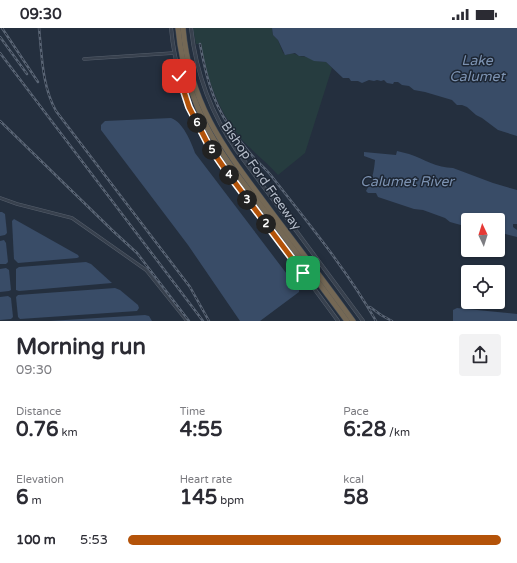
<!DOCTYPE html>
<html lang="en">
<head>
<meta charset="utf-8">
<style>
	body { margin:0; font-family:"Varela Round",sans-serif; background:#f2f2f3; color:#2b2b33; height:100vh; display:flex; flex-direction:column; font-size:15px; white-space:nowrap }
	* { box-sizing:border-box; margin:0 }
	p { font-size:13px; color:#7c7c81 }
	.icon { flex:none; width:22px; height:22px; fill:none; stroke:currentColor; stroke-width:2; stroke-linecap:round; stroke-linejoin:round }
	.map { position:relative; height:293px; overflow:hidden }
	.details { display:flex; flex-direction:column; background:#fff; flex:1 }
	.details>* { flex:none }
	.needle { width:26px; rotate:356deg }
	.fabs { position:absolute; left:461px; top:185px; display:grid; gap:8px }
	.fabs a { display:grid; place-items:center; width:44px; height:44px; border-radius:4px; background:#fff; box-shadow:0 1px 3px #0004; font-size:20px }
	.pin { position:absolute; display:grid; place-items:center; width:34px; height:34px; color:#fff; margin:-17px; border-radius:8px; box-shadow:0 2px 6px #0006 }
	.km { position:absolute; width:20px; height:20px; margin:-10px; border-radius:50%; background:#222; color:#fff; font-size:11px; line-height:20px; text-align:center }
	.round { display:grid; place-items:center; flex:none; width:42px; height:42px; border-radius:4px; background:#f2f2f3 }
	.summary { display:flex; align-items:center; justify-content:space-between; height:68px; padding:0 16px }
	h1 { font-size:22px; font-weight:700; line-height:30px }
	.figures { display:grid; grid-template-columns:repeat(3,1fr); gap:6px; height:68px; padding:4px 16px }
	.figures div { display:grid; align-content:center }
	.figures b { font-size:20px; font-weight:700 }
	.figures small { font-size:11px; font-weight:400 }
	.figures p { font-size:11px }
	ul { padding:0 16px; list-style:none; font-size:13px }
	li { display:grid; grid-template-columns:64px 48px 1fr; align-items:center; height:30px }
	li i { height:10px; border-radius:5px; background:#b45309 }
	.status { display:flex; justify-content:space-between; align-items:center; height:28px; padding:0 20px; background:#fff; direction:ltr }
	.status svg { height:11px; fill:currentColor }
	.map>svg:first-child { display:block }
	.green { fill:#263c3f }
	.water { fill:#394c67 }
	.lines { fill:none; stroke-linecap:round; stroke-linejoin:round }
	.minor-casing { stroke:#565f6c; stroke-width:3.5 }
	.tertiary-casing { stroke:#565f6c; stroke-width:4 }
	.motorway-casing { stroke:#434c59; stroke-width:6 }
	.minor { stroke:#38414e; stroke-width:2.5 }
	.tertiary { stroke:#38414e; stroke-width:3 }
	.motorway { stroke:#746855; stroke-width:5 }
	.rail-casing { stroke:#5a6575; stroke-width:2.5 }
	.rail { stroke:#1d2633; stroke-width:1; stroke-dasharray:3; stroke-linecap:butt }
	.route-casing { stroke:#fff; stroke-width:8 }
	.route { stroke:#b45309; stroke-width:5 }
	.labels { text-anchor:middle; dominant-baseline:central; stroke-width:3; stroke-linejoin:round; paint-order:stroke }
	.street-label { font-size:13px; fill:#b4bcc9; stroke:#1d2633 }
	.water-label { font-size:14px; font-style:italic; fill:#7c92b1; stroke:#1d2633 }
</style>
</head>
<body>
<div class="status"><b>09:30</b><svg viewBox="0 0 49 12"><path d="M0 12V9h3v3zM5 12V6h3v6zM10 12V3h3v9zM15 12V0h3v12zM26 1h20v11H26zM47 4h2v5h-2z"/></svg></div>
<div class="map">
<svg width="517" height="293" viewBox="0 0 517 293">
	<rect width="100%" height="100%" fill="#242f3e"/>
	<path class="green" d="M 193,0 L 272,0 L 273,7 L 278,12 L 283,25 L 287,27 C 293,24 294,26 300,28 C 302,29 304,28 306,29 C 313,31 318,34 326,34 L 332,40 L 305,125 L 278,147 C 266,133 250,122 239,108 C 218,82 206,48 201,16 L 196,16 Z"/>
	<g class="water">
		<path d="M 272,0 L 517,0 L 517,108 L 498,102 L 482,90 L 476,87 L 467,79 L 462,77 L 457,77 L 452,72 L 425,64 L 414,62 L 409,58 L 402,57 L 398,54 L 394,54 L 393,56 L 387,55 L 384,52 L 381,53 L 377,52 L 374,53 L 369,52 L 362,55 L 358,53 L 351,53 L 349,50 L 343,50 L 326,34 L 314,33 L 304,28 L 299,28 L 295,25 L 285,27 L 278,12 L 273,7 Z"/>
		<path d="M 171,90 C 183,94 191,114 195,125 L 299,262 L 299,264 L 260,293 L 240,293 L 188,217 L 101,102 L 101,97 L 105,93 Z"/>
		<path d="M 397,123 C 401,124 405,125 409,126 C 424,131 437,140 453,140 L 493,155 L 517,162 L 517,196 L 513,196 L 513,199 L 517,202 L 517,209 L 498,204 L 498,192 L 468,192 L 468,199 L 450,194 L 445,190 L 423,182 L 414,181 L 378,169 L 376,165 L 368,165 L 366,163 C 372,153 374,144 375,132 L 364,128 L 364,124 L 396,127 Z"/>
		<path d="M 0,184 L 2,184 L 5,186 L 7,205 L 5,207 L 0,208 Z"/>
		<path d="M 14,191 L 78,227 L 79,229 L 77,230 L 18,235 L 14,231 L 12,193 Z"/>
		<path d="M 4,212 L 6,215 L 8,234 L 6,236 L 0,236 L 0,213 Z"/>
		<path d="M 86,234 L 91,236 L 112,255 L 19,263 L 16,262 L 16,241 L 19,239 Z"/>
		<path d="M 6,240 L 9,242 L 11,262 L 9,263 L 0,264 L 0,241 Z"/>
		<path d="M 115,260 L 120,262 L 138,277 L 139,280 L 137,283 L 20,291 L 18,289 L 16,269 L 18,267 Z"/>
		<path d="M 8,268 L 11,270 L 13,289 L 11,291 L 0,292 L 0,269 Z"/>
		<path d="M 457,280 L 517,286 L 517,293 L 453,293 L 453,282 Z"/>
		<path d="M 145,287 L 149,288 L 152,293 L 49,293 Z"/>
	</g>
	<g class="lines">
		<defs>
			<g id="minor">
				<path d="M 84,31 L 174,25"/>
				<path d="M 0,170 L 17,176 L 72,190 L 146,242 L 187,293"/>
			</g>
			<g id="tertiary">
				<path d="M 171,0 C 179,84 215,128 264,193 C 289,227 314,260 338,293"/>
				<path d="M 191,0 C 196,45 211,86 237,123 L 363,293"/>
			</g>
			<g id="motorway">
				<path d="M 178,0 C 182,42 196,84 219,120 C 234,144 252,166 269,188 C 295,223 321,258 347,293"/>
				<path d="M 183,0 C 190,80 227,124 273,186 C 300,222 327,257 353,293"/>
			</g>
		</defs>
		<use href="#minor" class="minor-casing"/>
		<use href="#tertiary" class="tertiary-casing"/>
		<use href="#motorway" class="motorway-casing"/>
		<use href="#minor" class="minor"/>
		<use href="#tertiary" class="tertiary"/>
		<use href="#motorway" class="motorway"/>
		<defs>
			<g id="rail">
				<path d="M 2,0 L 38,54"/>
				<path d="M 39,0 C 42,28 42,58 56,83 L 190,259 L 209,293"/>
				<path d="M 0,9 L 27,46"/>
				<path d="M 200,16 C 205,43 212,73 228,96 C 236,108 246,121 256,132 C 262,138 268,143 273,150 C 309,196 347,242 376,293"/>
				<path d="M 0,25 L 203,293"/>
				<path d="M 0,93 L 113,203 L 137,225 L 189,293"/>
				<path d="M 370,279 L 381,287 L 392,293"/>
			</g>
		</defs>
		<use href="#rail" class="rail-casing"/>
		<use href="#rail" class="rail"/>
	</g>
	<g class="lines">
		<defs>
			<path id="route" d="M 179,48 L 189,79 L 209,118 L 227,144 L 303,245"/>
		</defs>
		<use href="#route" class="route-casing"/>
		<use href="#route" class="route"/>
	</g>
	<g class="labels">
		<g class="street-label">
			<text transform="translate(261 148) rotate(55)">Bishop Ford Freeway</text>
		</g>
		<g class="water-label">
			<text x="477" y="32">Lake<tspan x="477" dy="16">Calumet</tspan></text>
			<text x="407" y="153">Calumet River</text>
		</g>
	</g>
</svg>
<div class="fabs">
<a><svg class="needle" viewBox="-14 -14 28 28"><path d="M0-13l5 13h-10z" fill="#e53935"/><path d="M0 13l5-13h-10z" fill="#7c7c81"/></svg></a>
<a><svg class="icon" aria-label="locate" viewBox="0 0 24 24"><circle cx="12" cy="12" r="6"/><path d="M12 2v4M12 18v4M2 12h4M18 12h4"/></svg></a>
</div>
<div class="pin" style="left:303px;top:245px;background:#1e9e55"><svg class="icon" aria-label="arrive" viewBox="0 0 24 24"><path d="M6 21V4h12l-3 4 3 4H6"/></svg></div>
<div class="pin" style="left:179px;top:48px;background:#d93025"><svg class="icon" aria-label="check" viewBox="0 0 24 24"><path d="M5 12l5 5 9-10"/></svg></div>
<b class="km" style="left:266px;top:196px">2</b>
<b class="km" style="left:247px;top:172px">3</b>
<b class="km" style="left:229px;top:147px">4</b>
<b class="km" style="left:212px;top:122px">5</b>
<b class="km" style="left:197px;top:95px">6</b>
</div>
<section class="details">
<div class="summary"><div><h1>Morning run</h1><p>09:30</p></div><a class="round"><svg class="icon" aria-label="share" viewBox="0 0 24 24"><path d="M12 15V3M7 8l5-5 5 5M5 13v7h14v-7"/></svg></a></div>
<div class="figures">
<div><p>Distance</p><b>0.76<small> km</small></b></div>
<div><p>Time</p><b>4:55</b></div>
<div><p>Pace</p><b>6:28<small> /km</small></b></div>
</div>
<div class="figures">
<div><p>Elevation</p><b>6<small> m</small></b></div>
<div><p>Heart rate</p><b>145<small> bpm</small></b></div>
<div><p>kcal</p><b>58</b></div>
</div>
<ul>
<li><b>100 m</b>5:53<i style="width:100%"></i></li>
</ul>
</section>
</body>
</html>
